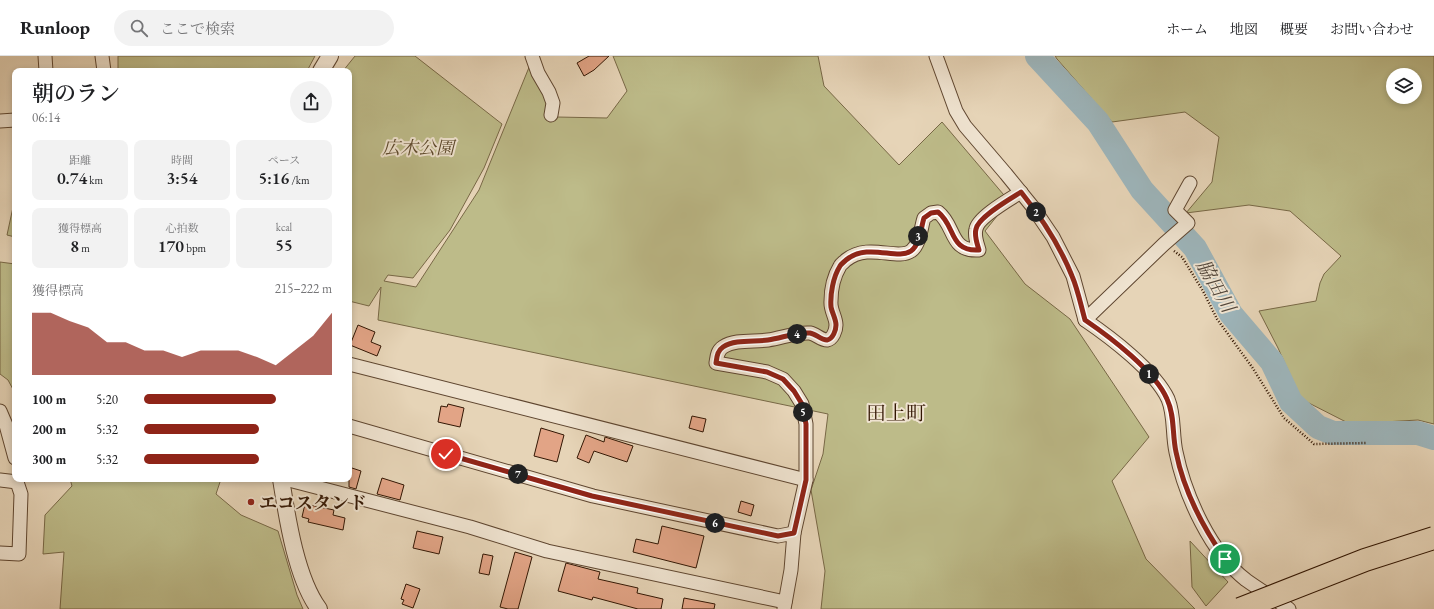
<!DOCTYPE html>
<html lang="ja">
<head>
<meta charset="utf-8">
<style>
	body { margin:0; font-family:"EB Garamond","Noto Serif JP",serif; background:#f2f2f2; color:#202124; height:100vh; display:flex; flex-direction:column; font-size:15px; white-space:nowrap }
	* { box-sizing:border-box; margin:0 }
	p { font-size:13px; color:#757577 }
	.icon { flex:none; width:22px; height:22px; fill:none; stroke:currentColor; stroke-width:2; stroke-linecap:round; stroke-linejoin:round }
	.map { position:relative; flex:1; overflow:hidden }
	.drawer { position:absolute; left:12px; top:12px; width:340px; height:414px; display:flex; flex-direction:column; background:#fff; border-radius:8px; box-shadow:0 2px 6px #0003 }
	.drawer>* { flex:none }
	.controls { position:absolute; left:1386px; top:12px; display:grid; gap:8px }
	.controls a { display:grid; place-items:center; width:36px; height:36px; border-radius:50%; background:#fff; box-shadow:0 2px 6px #0003; font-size:20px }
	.pin { position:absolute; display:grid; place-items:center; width:34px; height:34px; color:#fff; margin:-17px; border:2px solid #fff; border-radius:50%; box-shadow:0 1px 4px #0007 }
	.km { position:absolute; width:20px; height:20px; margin:-10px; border-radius:50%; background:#222; color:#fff; font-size:11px; line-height:20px; text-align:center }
	.round { display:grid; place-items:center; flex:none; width:42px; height:42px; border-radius:21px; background:#f2f2f2 }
	.overview { display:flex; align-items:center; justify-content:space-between; height:68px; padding:0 20px }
	h1 { font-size:22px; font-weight:600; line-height:30px }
	.metrics { display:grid; grid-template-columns:repeat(3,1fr); gap:6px; height:68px; padding:4px 20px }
	.metrics div { display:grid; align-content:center; border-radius:8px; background:#f2f2f2; text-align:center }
	.metrics b { font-size:17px; font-weight:600 }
	.metrics small { font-size:11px; font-weight:400 }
	.metrics p { font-size:11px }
	.chart { height:112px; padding:8px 20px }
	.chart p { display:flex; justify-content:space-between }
	.chart svg { width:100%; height:72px; margin-top:4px; fill:#8f2418; opacity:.7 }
	ul { padding:0 20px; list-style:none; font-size:13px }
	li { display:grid; grid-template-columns:64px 48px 1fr; align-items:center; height:30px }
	li i { height:10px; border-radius:5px; background:#8f2418 }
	header { display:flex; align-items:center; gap:24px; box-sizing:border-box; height:56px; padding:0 20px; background:#fff; border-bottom:1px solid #e0e0e0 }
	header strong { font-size:19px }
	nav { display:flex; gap:22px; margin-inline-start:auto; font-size:14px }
	.search { width:280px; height:36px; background:#f2f2f2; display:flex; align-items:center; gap:10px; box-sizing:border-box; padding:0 14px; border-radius:22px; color:#757577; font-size:15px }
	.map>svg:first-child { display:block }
	.green { fill:#bdbb89; stroke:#786846; fill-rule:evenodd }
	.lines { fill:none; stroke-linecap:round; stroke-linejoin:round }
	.river { stroke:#9db5bb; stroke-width:24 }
	.building { fill:#e2a486; stroke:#321603 }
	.minor-casing { stroke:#5f4630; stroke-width:15 }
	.tertiary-casing { stroke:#5f4630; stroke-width:18 }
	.path { stroke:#321603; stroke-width:2.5; stroke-dasharray:1 2; stroke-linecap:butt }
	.minor { stroke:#efe3d0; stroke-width:13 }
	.tertiary { stroke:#efe3d0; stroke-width:16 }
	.motorway-bridge-casing { stroke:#321603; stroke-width:24; stroke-linecap:butt }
	.motorway-bridge { stroke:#e6d4b7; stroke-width:22 }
	.route-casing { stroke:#fff; stroke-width:8 }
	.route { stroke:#8f2418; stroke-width:5 }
	.poi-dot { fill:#8f2418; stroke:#efe3d0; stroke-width:1.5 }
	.labels { text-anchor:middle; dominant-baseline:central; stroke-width:4; stroke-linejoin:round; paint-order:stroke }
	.park-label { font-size:18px; font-style:italic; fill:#5c482b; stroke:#efe3d0 }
	.poi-label { font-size:18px; font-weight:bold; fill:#321603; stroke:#efe3d0; text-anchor:start }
	.water-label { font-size:19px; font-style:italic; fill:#52463a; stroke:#efe3d0 }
	.quarter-label { font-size:20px; fill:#321603; stroke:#efe3d0 }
</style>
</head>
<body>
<header>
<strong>Runloop</strong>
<div class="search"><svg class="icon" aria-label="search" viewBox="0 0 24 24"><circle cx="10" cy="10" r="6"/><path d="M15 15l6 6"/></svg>ここで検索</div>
<nav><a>ホーム</a><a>地図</a><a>概要</a><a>お問い合わせ</a></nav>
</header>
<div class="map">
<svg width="1434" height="553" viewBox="0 0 1434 553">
	<rect width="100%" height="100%" fill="#e6d4b7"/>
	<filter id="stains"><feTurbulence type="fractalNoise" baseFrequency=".005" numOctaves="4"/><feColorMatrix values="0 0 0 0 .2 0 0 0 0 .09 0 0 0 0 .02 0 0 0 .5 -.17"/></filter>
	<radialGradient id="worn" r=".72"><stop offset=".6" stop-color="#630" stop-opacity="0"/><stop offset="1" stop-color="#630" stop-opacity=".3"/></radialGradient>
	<g class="green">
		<path d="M 118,0 L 315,0 L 307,15 L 118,15 Z"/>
		<path d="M 355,0 L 415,0 L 502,68 L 484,112 L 450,174 L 413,222 L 388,219 L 384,225 L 416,231 L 479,134 L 532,4 L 557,61 L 607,62 L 627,35 L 613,0 L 818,0 L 824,30 L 899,109 L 942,66 L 1009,145 L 985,175 L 1025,228 L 1070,263 L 1149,381 L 1112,425 L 1146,503 L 1195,553 L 821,553 L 825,515 L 811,434 L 823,398 L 828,358 L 378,264 L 381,231 L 369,250 L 349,245 L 349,15 L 343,15 Z"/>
		<path d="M 1055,0 L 1434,0 L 1434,368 L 1418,364 L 1350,368 L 1301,343 L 1278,292 L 1259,255 L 1316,245 L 1320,227 L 1324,218 L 1341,200 L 1290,155 L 1249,149 L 1186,157 L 1212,126 L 1219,81 L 1185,56 L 1112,66 L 1057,3 ZM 1393,19 L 1415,19 L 1415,41 L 1393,41 Z"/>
		<path d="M 15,142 L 15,181 L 7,179 Z"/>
		<path d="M 0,206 L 15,208 L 15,337 L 8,324 L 0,318 Z"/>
		<path d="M 70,423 L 221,423 L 216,438 L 241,459 L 278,475 L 297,539 L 303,553 L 60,553 L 64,496 L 43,498 L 45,459 L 72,430 Z"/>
		<path d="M 1190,485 L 1228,526 L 1206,550 L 1192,531 Z"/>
	</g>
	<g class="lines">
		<path class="river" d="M 1037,0 L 1098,66 L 1142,134 L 1195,192 L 1231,258 L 1272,306 L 1291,346 L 1318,371 L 1333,377 L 1418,377 L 1434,382"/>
	</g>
	<g class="building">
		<path d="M 589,0 L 609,0 L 594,14 L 584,20 L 577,7 Z"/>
		<path d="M 358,269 L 375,276 L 371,286 L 381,290 L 377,300 L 350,289 Z"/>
		<path d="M 448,348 L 464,352 L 460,371 L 438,366 L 441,350 L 447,351 Z"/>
		<path d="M 692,360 L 706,363 L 703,376 L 689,372 Z"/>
		<path d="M 541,372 L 564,379 L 557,406 L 534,400 Z"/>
		<path d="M 586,379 L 604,386 L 605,381 L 633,390 L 627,406 L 594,395 L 589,407 L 577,402 Z"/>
		<path d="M 349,411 L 361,415 L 356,433 L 349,431 Z"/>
		<path d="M 382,422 L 404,429 L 400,444 L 377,438 Z"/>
		<path d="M 741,445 L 754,449 L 751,460 L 738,456 Z"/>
		<path d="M 305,448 L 334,454 L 333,459 L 345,462 L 343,474 L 308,466 L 309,463 L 302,461 Z"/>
		<path d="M 662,470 L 704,480 L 696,512 L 633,496 L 636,483 L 658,488 Z"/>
		<path d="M 417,475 L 443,481 L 439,498 L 413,492 Z"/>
		<path d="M 515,496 L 532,501 L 518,553 L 508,553 L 500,551 Z"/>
		<path d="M 483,498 L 493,500 L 489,519 L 479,517 Z"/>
		<path d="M 566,507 L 600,516 L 598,523 L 638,532 L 637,537 L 663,543 L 661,553 L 638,553 L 593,541 L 592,544 L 558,535 Z"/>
		<path d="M 406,528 L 420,533 L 413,552 L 402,548 L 404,544 L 401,543 Z"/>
		<path d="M 684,542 L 715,548 L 714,553 L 682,553 Z"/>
	</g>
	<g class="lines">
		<defs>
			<g id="minor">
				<path d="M 45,0 L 46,15"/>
				<path d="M 102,0 L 104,15"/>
				<path d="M 532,0 L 538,17 L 549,36 L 553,47 L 551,59"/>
				<path d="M 936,0 L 956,55 L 965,70 L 1006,118 L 1032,150 L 1053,181 L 1073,220 L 1085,264 C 1110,281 1155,315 1168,343 C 1175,360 1172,378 1176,396 C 1185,440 1211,497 1246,524 C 1260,534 1275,543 1289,553"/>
				<path d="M 0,65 L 15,64"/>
				<path d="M 1085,264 L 1164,188 L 1188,167 L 1175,154 L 1190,127"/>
				<path d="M 349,308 L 806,424"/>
				<path d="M 0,355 L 6,369 L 15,402"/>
				<path d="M 349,370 L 593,440 L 778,480 L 794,477 L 791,514 L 784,553"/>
				<path d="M 285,423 L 470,471 L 547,495 L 785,546"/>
				<path d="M 0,424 L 17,426 L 21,438 L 19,498 L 0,497"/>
				<path d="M 794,477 L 806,424 L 806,368 L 802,348 L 794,335 L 783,323 L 767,316 L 716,307 C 717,301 717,295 723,291 C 735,283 754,286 768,284 C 782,282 796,276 810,277 C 816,278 821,284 827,284 C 833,283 836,274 836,269 C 836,261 830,254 831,245 C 831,234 834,220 840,210 C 841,208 844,206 846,204 C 869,186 897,205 911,195 C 920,189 921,171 924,162 L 931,157 L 938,156 C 956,170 949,196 979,194 C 977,187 974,180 976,173 C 978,161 1010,143 1021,136"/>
			</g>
			<g id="tertiary">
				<path d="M 321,15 L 330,0"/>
				<path d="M 281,423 C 287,461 296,522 319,553"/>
			</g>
		</defs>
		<use href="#minor" class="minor-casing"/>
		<use href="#tertiary" class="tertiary-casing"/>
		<path class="path" d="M 1174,195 L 1182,201 L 1203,235 L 1217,263 L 1252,311 L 1284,362 L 1314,388 L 1366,387"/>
		<use href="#minor" class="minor"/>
		<use href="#tertiary" class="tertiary"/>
		<defs>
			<path id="motorway-bridge" d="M 1240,553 L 1365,504 L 1434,482"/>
		</defs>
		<use href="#motorway-bridge" class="motorway-bridge-casing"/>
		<use href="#motorway-bridge" class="motorway-bridge"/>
	</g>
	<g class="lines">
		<defs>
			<path id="route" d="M 446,398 L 592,440 L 778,480 L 794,477 L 806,424 L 806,368 L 802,348 L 794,335 L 783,323 L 767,316 L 716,307 C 717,301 717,295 723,291 C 735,283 754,286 768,284 C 782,282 796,276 810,277 C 816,278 821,284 827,284 C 833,283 836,274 836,269 C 836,263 832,257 831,251 C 830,239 833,221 840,210 C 841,208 844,206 846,204 C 869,186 897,205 911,195 C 920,189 921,171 924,162 L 931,157 L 938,156 C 956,170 949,196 979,194 C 977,187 974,180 976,173 C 978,161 1010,143 1021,136 C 1041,161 1060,190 1072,220 C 1078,234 1081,250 1085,264 C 1110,281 1155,315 1167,343 C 1175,360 1172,378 1176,396 C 1184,436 1202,470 1225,503"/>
		</defs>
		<use href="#route" class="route-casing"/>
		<use href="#route" class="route"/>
	</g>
	<circle class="poi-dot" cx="251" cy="446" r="4"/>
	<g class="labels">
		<g class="park-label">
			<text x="418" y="91">広木公園</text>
		</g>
		<g class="poi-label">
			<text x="259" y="446">エコスタンド</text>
		</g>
		<g class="water-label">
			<text transform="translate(1216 230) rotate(60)">脇田川</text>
		</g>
		<g class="quarter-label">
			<text x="896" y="357">田上町</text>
		</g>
	</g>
	<rect width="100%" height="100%" filter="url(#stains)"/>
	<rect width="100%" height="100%" fill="url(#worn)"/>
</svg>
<div class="controls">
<a><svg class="icon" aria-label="layers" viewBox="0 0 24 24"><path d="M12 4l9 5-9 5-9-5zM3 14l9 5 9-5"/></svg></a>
</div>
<div class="pin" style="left:1225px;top:503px;background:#1e9e55"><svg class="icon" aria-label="arrive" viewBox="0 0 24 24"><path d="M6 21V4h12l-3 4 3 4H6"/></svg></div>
<div class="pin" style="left:446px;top:398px;background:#d93025"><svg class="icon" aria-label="check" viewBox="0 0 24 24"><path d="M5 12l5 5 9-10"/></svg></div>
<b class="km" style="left:1149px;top:318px">1</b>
<b class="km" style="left:1036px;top:156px">2</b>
<b class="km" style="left:918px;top:180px">3</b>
<b class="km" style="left:797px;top:278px">4</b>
<b class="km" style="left:803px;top:356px">5</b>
<b class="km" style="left:715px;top:467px">6</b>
<b class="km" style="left:518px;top:418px">7</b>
<section class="drawer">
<div class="overview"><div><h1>朝のラン</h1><p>06:14</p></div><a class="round"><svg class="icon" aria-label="share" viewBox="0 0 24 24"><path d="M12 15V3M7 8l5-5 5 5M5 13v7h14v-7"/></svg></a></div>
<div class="metrics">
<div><p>距離</p><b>0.74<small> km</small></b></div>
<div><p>時間</p><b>3:54</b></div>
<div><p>ペース</p><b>5:16<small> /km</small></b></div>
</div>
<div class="metrics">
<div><p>獲得標高</p><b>8<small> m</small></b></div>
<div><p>心拍数</p><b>170<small> bpm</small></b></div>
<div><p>kcal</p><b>55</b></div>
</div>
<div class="chart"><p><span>獲得標高</span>215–222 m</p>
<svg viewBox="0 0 160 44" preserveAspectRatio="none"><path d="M0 44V6L10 6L20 11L30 15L40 24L50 24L60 29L70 29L80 33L90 29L100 29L110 29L120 33L130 38L140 29L150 20L160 6V44z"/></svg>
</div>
<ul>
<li><b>100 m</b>5:20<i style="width:70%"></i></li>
<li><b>200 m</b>5:32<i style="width:61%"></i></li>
<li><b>300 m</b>5:32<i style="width:61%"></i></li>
</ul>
</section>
</div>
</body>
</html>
